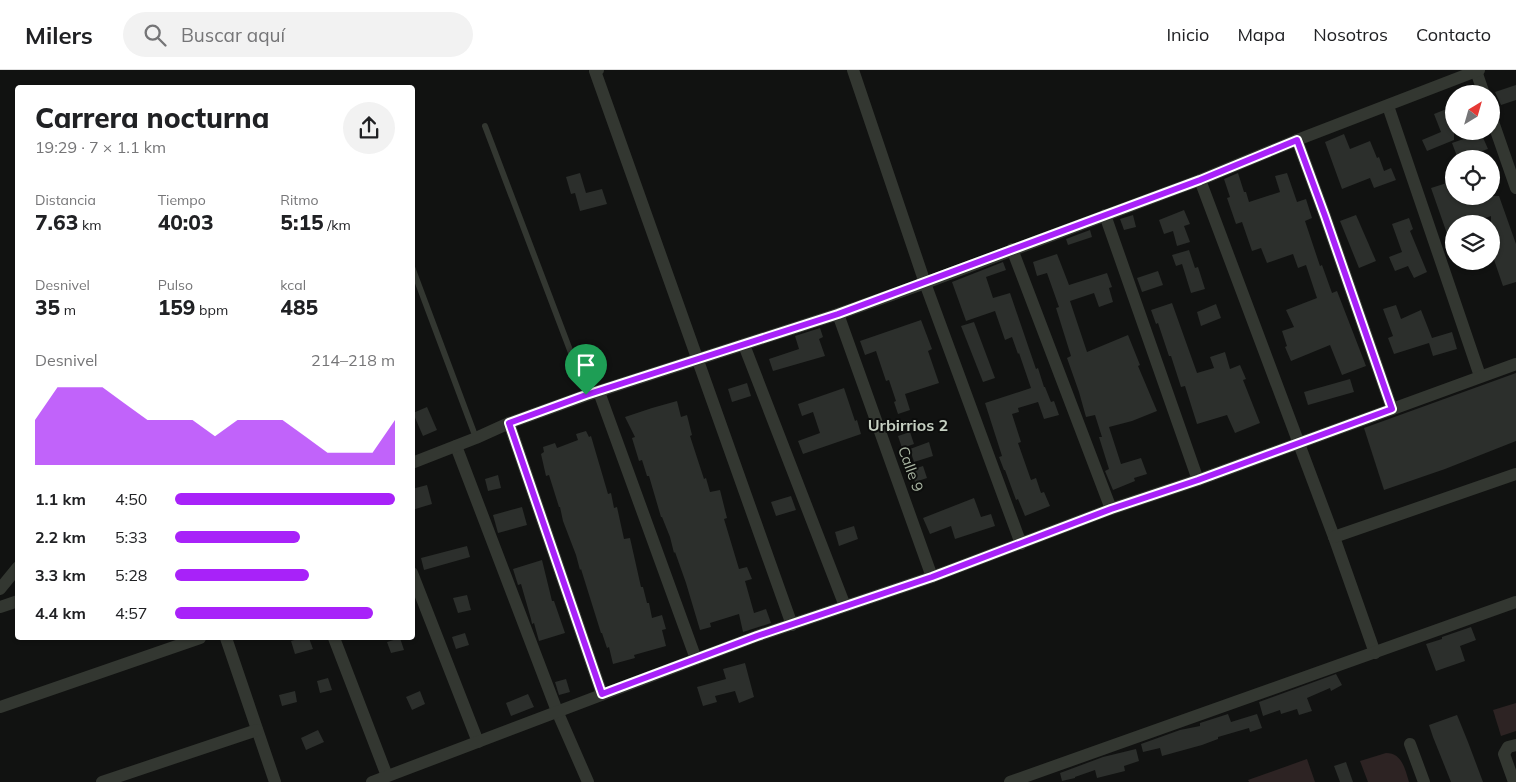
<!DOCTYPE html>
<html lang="es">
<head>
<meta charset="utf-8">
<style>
	body { margin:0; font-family:Mulish,sans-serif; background:#f2f2f2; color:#202124; height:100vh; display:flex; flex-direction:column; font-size:19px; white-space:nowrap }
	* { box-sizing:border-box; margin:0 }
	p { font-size:16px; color:#757577 }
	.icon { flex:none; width:28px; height:28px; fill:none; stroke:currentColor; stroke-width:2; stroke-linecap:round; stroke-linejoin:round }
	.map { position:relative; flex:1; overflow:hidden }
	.sheet { position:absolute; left:15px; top:15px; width:400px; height:555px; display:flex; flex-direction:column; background:#fff; border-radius:5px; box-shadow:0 1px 4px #0004 }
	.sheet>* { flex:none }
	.needle { width:32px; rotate:37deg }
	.buttons { position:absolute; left:1445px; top:15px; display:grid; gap:10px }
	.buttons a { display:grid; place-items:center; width:55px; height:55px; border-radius:50%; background:#fff; box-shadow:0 1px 4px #0004; font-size:25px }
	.pin { position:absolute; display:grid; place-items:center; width:42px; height:42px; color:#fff; margin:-51px -21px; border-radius:50% 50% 50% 0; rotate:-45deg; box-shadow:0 0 5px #0007 }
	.pin .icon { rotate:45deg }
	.round { display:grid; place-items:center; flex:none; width:52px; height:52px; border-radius:26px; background:#f2f2f2 }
	.headline { display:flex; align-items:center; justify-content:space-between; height:85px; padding:0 20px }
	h1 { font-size:28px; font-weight:800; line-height:38px }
	.metrics { display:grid; grid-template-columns:repeat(3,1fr); gap:8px; height:85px; padding:5px 20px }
	.metrics div { display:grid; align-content:center }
	.metrics b { font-size:21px; font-weight:800 }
	.metrics small { font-size:14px; font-weight:400 }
	.metrics p { font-size:14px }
	.chart { height:140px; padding:10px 20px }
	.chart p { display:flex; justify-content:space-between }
	.chart svg { width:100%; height:90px; margin-top:5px; fill:#a822f9; opacity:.7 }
	ul { padding:0 20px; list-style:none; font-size:16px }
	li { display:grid; grid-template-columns:80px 60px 1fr; align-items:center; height:38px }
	li i { height:12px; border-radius:6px; background:#a822f9 }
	header { display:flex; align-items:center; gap:30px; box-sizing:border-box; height:70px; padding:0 25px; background:#fff; border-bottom:1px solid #e0e0e0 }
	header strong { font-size:24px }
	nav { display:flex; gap:28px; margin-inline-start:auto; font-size:18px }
	.search { width:350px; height:45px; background:#f2f2f2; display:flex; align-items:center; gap:12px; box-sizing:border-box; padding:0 18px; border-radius:28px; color:#757577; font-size:19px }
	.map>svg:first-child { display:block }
	.green { fill:#2d2323 }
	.building { fill:#2c2f2c }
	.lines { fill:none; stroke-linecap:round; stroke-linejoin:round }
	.service { stroke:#333731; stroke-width:6 }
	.minor { stroke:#333731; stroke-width:12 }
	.route-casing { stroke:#fff; stroke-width:10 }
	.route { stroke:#a822f9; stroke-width:6 }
	.labels { text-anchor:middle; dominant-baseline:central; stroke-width:4; stroke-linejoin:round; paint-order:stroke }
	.street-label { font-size:15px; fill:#a8b4a1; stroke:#0c0d0c }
	.neighbourhood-label { font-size:16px; font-weight:bold; fill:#c6d0c2; stroke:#0c0d0c }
</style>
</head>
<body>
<header>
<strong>Milers</strong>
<div class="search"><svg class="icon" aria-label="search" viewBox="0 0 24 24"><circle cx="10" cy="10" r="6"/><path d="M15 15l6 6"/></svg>Buscar aquí</div>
<nav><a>Inicio</a><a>Mapa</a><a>Nosotros</a><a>Contacto</a></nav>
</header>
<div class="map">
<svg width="1516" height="712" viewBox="0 0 1516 712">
	<rect width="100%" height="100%" fill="#111211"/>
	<g class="green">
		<path d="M 1516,633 L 1516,661 L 1501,666 L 1493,640 Z"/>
		<path d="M 1386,683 C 1402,683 1405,699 1409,712 L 1368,712 L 1360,691 Z"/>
		<path d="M 1307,689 L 1315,712 L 1249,712 L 1248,710 Z"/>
	</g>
	<g class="building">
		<path d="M 1516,15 L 1516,30 L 1501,35 L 1495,22 Z"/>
		<path d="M 1454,36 L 1454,70 L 1427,81 L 1422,70 L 1441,62 L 1434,44 Z"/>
		<path d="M 1481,63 L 1488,79 L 1458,89 L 1452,73 Z"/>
		<path d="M 1344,64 L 1350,79 L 1370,71 L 1377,88 L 1379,87 L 1384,101 L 1391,98 L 1396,110 L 1374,118 L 1370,108 L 1342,119 L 1325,72 Z"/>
		<path d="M 580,103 L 586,123 L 602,119 L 607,134 L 580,141 L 575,123 L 571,124 L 566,107 Z"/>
		<path d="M 1238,103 L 1244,122 L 1246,122 L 1249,132 L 1280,122 L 1275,106 L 1287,103 L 1297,132 L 1306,129 L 1312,148 L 1305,151 L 1320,196 L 1322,195 L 1332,223 L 1337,221 L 1366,296 L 1342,305 L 1330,275 L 1291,291 L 1285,277 L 1287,276 L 1282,261 L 1294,257 L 1286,240 L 1317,228 L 1306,195 L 1298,198 L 1293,184 L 1267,193 L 1261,178 L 1252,181 L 1242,152 L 1236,154 L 1227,128 L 1230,127 L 1224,109 Z"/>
		<path d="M 1450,112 L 1454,126 L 1456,128 L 1461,126 L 1499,126 L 1516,174 L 1516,212 L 1503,216 L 1491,181 L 1491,146 L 1469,154 L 1454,154 L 1454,178 L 1452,178 L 1431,118 Z"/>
		<path d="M 1184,140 L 1190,154 L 1184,156 L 1190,172 L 1177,176 L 1173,161 L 1164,164 L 1159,150 Z"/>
		<path d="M 1133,145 L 1136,157 L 1124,160 L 1120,149 Z"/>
		<path d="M 1356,145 L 1376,191 L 1359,198 L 1340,151 Z"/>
		<path d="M 1409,148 L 1413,159 L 1410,161 L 1427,202 L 1414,208 L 1408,196 L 1395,201 L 1389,187 L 1402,182 L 1392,154 Z"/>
		<path d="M 1090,160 L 1092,167 L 1068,175 L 1066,169 Z"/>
		<path d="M 1189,180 L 1195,198 L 1198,197 L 1205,219 L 1191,223 L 1182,194 L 1176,196 L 1172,185 Z"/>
		<path d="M 1057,184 L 1069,215 L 1107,203 L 1112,217 L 1109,218 L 1113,232 L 1099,237 L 1094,223 L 1070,231 L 1087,282 L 1128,265 L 1140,295 L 1138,296 L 1157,341 L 1132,351 L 1109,357 L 1121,394 L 1141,388 L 1147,404 L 1134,408 L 1135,411 L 1113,420 L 1105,401 L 1109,399 L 1099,367 L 1102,367 L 1095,345 L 1086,347 L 1079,322 L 1067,288 L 1071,286 L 1056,238 L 1059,237 L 1047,203 L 1037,206 L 1033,192 Z"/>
		<path d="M 1003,192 L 1006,200 L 986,207 L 993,228 L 1010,223 L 1036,299 L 1038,298 L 1044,317 L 1045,317 L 1051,332 L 1054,331 L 1059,345 L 1044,349 L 1038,332 L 1018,338 L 1019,342 L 1012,344 L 1021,372 L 1018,373 L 1031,410 L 1036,408 L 1041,423 L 1044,422 L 1050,436 L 1025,446 L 1018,429 L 1016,430 L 1005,400 L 1004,400 L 999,387 L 1002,386 L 985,333 L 1031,318 L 1019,283 L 1018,284 L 1012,267 L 1005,270 L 995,241 L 966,251 L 952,212 Z"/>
		<path d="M 1158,201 L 1163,215 L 1142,222 L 1137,208 Z"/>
		<path d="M 1172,233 L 1197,303 L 1214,298 L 1210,287 L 1225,282 L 1230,299 L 1240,295 L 1246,309 L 1243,310 L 1260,353 L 1235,363 L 1227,345 L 1197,354 L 1185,316 L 1181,317 L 1171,286 L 1169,286 L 1158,253 L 1156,254 L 1151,240 Z"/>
		<path d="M 1216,234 L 1221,248 L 1201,256 L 1197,242 Z"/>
		<path d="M 1396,235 L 1401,249 L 1421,240 L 1432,268 L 1452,262 L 1457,279 L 1433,286 L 1429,273 L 1394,284 L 1388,268 L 1393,266 L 1383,239 Z"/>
		<path d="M 921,250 L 932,279 L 928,281 L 939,313 L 905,324 L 910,340 L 898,344 L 894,332 L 896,331 L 889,310 L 886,311 L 876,281 L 865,285 L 860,271 Z"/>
		<path d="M 974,252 L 995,308 L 983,312 L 961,256 Z"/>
		<path d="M 820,258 L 823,267 L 819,269 L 825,286 L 773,301 L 769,289 L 799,279 L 795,266 Z"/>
		<path d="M 1516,303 L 1516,371 L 1445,399 L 1384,420 L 1364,358 Z"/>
		<path d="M 1350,309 L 1354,322 L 1308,335 L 1304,322 Z"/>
		<path d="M 747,313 L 751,326 L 732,332 L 728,319 Z"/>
		<path d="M 844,318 L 855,351 L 857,350 L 861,364 L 803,384 L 798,371 L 820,363 L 813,342 L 802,346 L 798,334 Z"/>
		<path d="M 677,331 L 681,347 L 687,345 L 692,365 L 690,366 L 704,409 L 706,408 L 710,422 L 720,420 L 727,448 L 724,449 L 739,499 L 747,497 L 752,509 L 745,511 L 754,543 L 766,539 L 771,553 L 743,562 L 739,544 L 710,553 L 711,557 L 700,560 L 686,513 L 675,482 L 674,483 L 670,467 L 662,447 L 661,447 L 649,406 L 647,406 L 642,390 L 639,391 L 632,368 L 635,367 L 625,347 L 652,338 Z"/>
		<path d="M 427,337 L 437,360 L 423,366 L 413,343 Z"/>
		<path d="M 586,361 L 589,367 L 591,366 L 608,424 L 611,423 L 614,438 L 617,437 L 624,469 L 630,468 L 641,517 L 643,517 L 647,533 L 649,533 L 652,548 L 662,545 L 666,559 L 662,560 L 666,576 L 634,585 L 635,588 L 613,594 L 609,577 L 607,578 L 602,563 L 601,563 L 581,499 L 580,500 L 576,485 L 563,451 L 560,437 L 559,437 L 549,405 L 546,406 L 541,384 L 544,382 L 543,377 L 555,373 L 557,378 L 578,370 L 576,364 Z"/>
		<path d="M 910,362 L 914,374 L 902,378 L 898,366 Z"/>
		<path d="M 929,372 L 933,386 L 914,392 L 910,379 Z"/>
		<path d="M 923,396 L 927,408 L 915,412 L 911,400 Z"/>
		<path d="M 498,405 L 501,418 L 488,421 L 485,409 Z"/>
		<path d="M 427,415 L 432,434 L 412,440 L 412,419 Z"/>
		<path d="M 791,426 L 796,440 L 776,446 L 771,432 Z"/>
		<path d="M 974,428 L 981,447 L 991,444 L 995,456 L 955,469 L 951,456 L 930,464 L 923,448 Z"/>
		<path d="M 522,437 L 527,455 L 498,463 L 493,445 Z"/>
		<path d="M 854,456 L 858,469 L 839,476 L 835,462 Z"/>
		<path d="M 467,476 L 470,487 L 424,500 L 421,488 Z"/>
		<path d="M 542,490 L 552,531 L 554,531 L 565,563 L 539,571 L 534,553 L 532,554 L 531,549 L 521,514 L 518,515 L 513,499 Z"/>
		<path d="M 467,525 L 471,540 L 458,543 L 453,528 Z"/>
		<path d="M 1471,557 L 1476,570 L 1460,576 L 1465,591 L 1436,601 L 1426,574 L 1442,569 L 1442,567 Z"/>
		<path d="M 465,563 L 469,575 L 456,579 L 452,567 Z"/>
		<path d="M 301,568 L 309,568 L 313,579 L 295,584 L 291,571 Z"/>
		<path d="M 400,568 L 404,580 L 391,583 L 387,572 Z"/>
		<path d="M 745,593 L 754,627 L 739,633 L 735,621 L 715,626 L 717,632 L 703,636 L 697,617 L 726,609 L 723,599 Z"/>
		<path d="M 1336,604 L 1342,615 L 1331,621 L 1330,618 L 1307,628 L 1312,641 L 1299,645 L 1297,639 L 1281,644 L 1280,640 L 1263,646 L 1259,632 Z"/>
		<path d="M 328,608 L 332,620 L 320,623 L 317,611 Z"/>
		<path d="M 566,609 L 570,622 L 559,625 L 555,612 Z"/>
		<path d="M 295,621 L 297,632 L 282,636 L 279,625 Z"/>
		<path d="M 420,621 L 425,634 L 412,640 L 406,627 Z"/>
		<path d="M 528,624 L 534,637 L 511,646 L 506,633 Z"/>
		<path d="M 1228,644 L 1231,652 L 1257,644 L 1262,658 L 1250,662 L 1249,658 L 1218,667 L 1218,669 L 1202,675 L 1162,686 L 1160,678 L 1143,682 L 1141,674 L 1180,660 L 1200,656 L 1200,653 Z"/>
		<path d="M 1457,645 L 1468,672 L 1483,712 L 1451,712 L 1433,667 L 1429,655 Z"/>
		<path d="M 318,660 L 324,672 L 306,680 L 301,668 Z"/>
		<path d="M 1136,679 L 1139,691 L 1124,696 L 1125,701 L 1097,708 L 1095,700 L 1075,707 L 1075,708 L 1062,711 L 1060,703 L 1103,687 Z"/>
		<path d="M 1346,692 L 1353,712 L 1340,712 L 1334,696 Z"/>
	</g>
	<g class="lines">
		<g class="service">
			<path d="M 485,56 L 587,325"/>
			<path d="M 412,197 L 476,368"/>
		</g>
		<g class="minor">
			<path d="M 598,0 L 595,1 L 792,555"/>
			<path d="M 853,0 L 925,213 L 1021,474"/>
			<path d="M 1476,1 L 1484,24"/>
			<path d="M 1388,36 L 1480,306"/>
			<path d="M 1491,46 L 1516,118"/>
			<path d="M 1297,70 L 1325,146 L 1392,339"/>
			<path d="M 1200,110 L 1334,467 L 1375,583"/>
			<path d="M 1105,145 L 1198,410"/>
			<path d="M 1012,179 L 1111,439"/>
			<path d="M 838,244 L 932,507"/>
			<path d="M 744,275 L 845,536"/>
			<path d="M 599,322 L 696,589"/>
			<path d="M 509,353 L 602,624"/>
			<path d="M 456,376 L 557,641 L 588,712"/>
			<path d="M 412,393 L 476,368 L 509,353 L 587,325 L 838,244 L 925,213 L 1200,110 L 1297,70 L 1479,0"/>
			<path d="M 1334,467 L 1516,404"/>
			<path d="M 412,503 L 478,672"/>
			<path d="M 0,519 L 18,497"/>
			<path d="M 0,537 L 18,531"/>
			<path d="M 226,568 L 275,712"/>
			<path d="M 334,568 L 387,706"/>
			<path d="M 0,637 L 200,568"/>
			<path d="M 1410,674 L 1424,712"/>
			<path d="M 102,712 L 257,660"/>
			<path d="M 372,712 L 757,566 L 932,507 L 1111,439 L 1198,410 L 1516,294"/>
			<path d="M 1010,712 L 1516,532"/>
			<path d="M 1514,712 L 1504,684 L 1508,677 L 1516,675"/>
		</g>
	</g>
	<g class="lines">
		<defs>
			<path id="route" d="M 1297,70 L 1325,146 L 1392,339 L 1198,410 L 1111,439 L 932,507 L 757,566 L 602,624 L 509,353 L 586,325 L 838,244 L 1200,110 Z"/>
		</defs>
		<use href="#route" class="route-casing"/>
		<use href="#route" class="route"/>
	</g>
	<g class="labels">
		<g class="street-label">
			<text transform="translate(911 399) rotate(70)">Calle 9</text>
		</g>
		<g class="neighbourhood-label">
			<text x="908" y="355">Urbirrios 2</text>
		</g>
	</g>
</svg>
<div class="buttons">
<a><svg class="needle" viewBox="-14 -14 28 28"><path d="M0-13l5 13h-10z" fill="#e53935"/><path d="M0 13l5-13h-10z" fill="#757577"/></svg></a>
<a><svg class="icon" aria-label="locate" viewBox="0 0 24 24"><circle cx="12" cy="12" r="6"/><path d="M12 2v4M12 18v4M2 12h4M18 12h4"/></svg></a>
<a><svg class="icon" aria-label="layers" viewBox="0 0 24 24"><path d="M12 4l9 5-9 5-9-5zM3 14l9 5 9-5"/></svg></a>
</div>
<div class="pin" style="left:586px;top:325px;background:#1e9e55"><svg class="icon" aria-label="arrive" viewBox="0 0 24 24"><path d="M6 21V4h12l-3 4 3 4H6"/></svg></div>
<section class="sheet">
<div class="headline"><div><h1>Carrera nocturna</h1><p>19:29 · 7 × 1.1 km</p></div><a class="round"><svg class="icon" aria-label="share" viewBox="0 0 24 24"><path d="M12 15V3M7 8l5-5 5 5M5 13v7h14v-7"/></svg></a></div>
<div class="metrics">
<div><p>Distancia</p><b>7.63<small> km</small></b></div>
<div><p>Tiempo</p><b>40:03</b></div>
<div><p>Ritmo</p><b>5:15<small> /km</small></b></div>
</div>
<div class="metrics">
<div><p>Desnivel</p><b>35<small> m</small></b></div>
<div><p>Pulso</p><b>159<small> bpm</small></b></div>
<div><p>kcal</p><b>485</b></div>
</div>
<div class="chart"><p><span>Desnivel</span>214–218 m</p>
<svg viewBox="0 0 160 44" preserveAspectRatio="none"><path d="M0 44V22L10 6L20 6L30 6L40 14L50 22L60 22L70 22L80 30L90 22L100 22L110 22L120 30L130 38L140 38L150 38L160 22V44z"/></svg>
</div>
<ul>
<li><b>1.1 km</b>4:50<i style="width:100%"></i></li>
<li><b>2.2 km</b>5:33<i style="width:57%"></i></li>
<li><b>3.3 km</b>5:28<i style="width:61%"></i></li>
<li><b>4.4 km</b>4:57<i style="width:90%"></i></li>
</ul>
</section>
</div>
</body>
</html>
